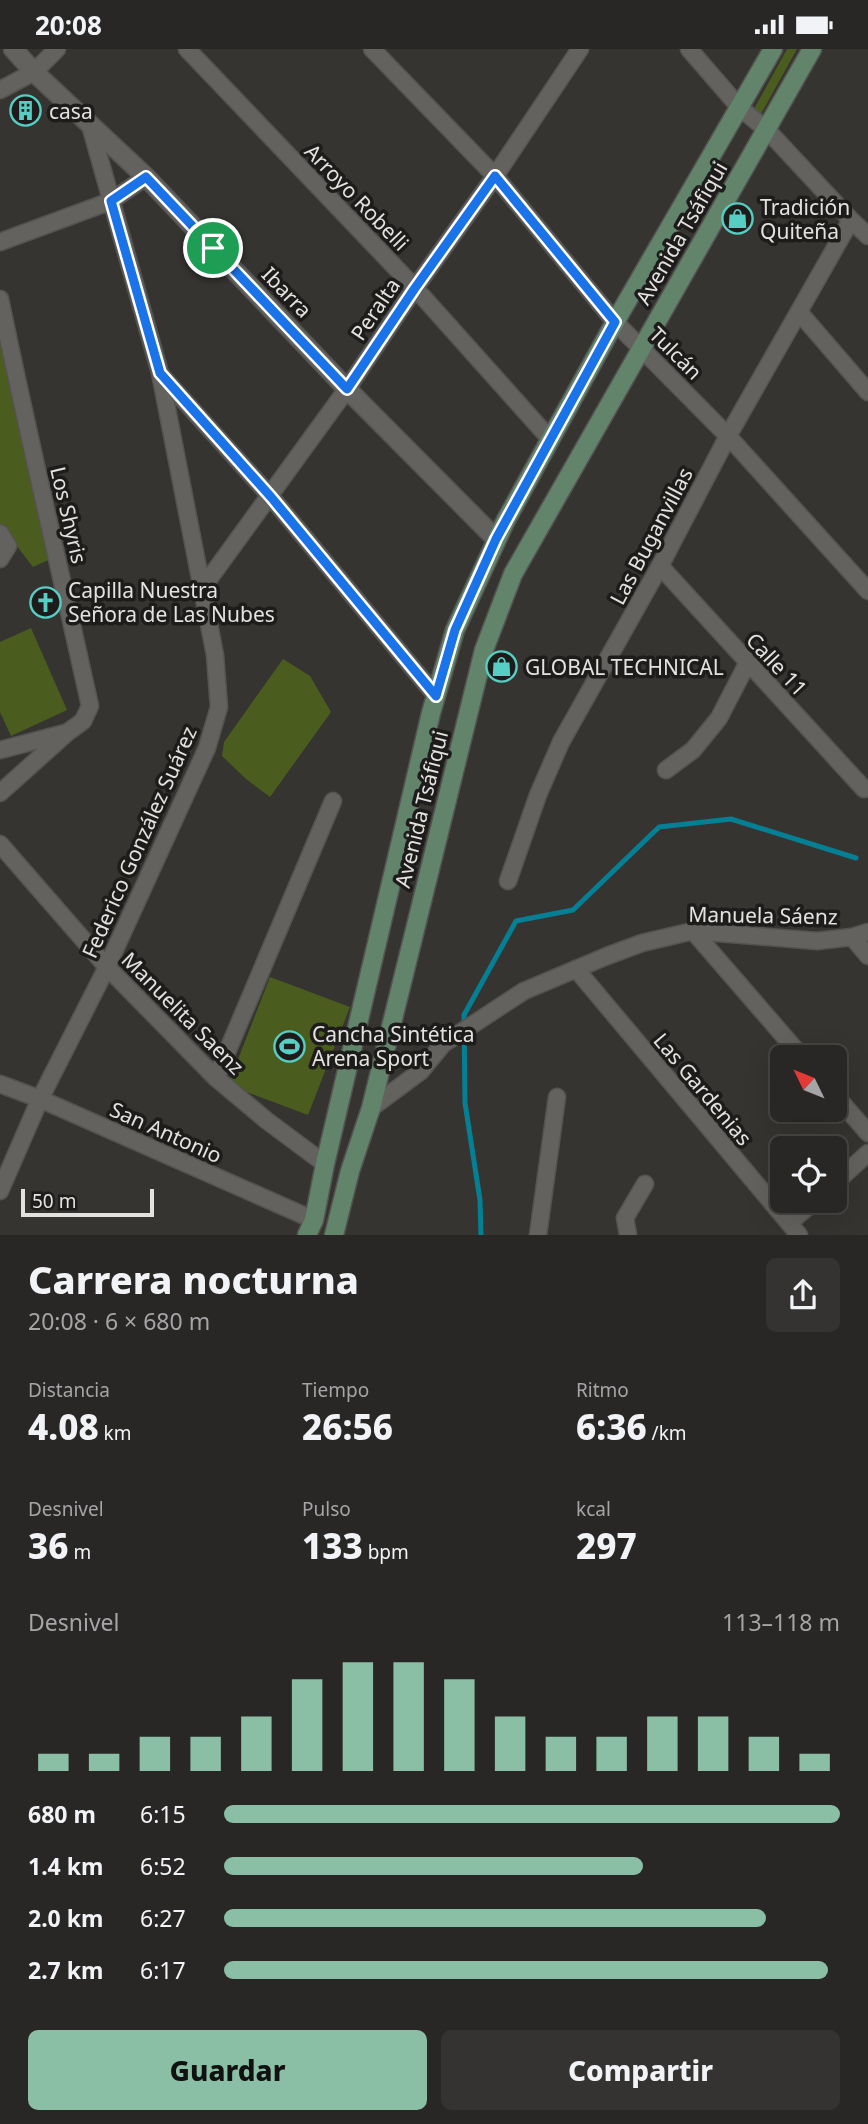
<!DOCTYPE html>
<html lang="es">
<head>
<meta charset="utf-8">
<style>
	body { margin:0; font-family:"Noto Sans",sans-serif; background:#343332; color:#f1f3f6; height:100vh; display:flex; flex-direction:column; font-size:26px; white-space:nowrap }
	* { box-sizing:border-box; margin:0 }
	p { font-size:23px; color:#a5a5a7 }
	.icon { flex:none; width:38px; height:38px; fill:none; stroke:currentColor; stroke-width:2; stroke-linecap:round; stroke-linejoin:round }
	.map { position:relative; height:1186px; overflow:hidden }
	.details { display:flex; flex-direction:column; background:#282725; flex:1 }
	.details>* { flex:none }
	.needle { width:46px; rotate:313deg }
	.buttons { position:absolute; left:770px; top:996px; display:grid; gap:14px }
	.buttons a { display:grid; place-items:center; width:77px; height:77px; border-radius:10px; background:#282725; box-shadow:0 7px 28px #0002,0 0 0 2px #444442; font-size:35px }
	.scale { position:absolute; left:21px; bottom:18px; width:133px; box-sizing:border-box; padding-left:7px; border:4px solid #e3e2e0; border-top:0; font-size:19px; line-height:24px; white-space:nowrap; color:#e3e2e0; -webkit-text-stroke:5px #1d1c1b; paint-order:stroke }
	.pin { position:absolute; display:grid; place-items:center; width:60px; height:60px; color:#fff; margin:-30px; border:4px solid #fff; border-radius:50%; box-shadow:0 2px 7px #0007 }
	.round { display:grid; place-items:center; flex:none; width:74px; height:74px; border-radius:10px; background:#343332 }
	.headline { display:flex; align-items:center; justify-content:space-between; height:119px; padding:0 28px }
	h1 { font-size:38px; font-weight:800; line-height:52px }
	.metrics { display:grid; grid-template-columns:repeat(3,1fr); gap:10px; height:119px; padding:7px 28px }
	.metrics div { display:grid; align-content:center }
	.metrics b { font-size:35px; font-weight:800 }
	.metrics small { font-size:19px; font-weight:400 }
	.metrics p { font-size:19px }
	.chart { height:196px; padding:14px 28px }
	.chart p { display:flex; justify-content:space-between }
	.chart svg { width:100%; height:126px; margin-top:7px; stroke:#8abfa5; stroke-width:6 }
	.button { display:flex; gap:14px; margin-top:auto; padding:14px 28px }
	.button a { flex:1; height:80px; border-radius:10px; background:#8abfa5; color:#111; font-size:28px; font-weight:800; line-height:80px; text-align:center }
	.button a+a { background:#343332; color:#f1f3f6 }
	ul { padding:0 28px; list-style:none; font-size:23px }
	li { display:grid; grid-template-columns:112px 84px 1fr; align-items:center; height:52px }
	li i { height:18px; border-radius:9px; background:#8abfa5 }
	.status { display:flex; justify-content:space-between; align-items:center; height:49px; padding:0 35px; background:#282725; direction:ltr }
	.status svg { height:19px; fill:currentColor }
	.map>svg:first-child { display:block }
	.green { fill:#4a5c1e }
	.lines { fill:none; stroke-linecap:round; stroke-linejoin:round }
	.stream { stroke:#057f94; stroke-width:5 }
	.minor-casing { stroke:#545351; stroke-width:19 }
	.tertiary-casing { stroke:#545351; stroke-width:21 }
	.secondary-casing { stroke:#545351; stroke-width:21 }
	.minor { stroke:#64625f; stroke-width:16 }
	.tertiary { stroke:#64625f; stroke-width:18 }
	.secondary { stroke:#61846a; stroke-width:18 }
	.route-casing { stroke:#fff; stroke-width:14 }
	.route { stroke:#1a73e8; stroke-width:9 }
	.labels { text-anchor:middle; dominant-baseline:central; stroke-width:7; stroke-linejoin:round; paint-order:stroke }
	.poi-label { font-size:21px; fill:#e3e2e0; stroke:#1d1c1b; text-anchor:start }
	.street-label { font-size:21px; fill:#e3e2e0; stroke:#1d1c1b }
</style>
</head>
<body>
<div class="status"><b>20:08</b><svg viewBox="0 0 49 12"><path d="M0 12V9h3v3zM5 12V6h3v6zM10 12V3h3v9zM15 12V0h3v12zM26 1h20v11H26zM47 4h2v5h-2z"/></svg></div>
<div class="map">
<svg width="868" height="1186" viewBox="0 0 868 1186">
	<rect width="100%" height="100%" fill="#363431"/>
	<g class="green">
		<path d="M 787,0 L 797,0 L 761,65 L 754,60 Z"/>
		<path d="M 0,250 L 57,507 L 33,518 L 0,475 Z"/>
		<path d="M 31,579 L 67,661 L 11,687 L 0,663 L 0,593 Z"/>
		<path d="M 283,610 L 310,627 L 331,663 L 270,748 L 246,730 L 222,707 L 224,693 Z"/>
		<path d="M 270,928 L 350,958 L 308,1066 L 228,1036 Z"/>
	</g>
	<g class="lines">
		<path class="stream" d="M 481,1186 L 480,1151 L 465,1054 L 464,966 L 516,872 L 573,861 L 659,778 L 731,770 L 856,809"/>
		<defs>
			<g id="minor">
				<path d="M 187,0 L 415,239 L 550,390"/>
				<path d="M 372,0 L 495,127 L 615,273 L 728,387 L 868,542"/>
				<path d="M 689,0 L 740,59 L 767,81 L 851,171 L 868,187"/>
				<path d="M 0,41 L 34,23 L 57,0"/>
				<path d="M 0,193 L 111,152 L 146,128"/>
				<path d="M 0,250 C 28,386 60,521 90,657 L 83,672 L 68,683 L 0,744"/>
				<path d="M 799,263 L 868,343"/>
				<path d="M 161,326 L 271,448 L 436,647"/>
				<path d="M 0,484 L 8,497 L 0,510"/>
				<path d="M 660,517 L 864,740"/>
				<path d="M 201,541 L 347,340 L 415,239 L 495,127 L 580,0"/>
				<path d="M 0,701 L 65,684"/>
				<path d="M 666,721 L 693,701 L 719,669 L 747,615"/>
				<path d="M 0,795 L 107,918 L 216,1029 L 266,1071 L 325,1115"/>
				<path d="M 508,832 L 538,746 L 561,693 L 660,517 L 728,387 L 851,171"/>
				<path d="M 693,882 L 802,1008"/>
				<path d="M 852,888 L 868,907"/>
				<path d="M 576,920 L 799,1186"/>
				<path d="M 216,1029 L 333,752"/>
				<path d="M 0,1035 L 40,1050 L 314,1171"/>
				<path d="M 835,1046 L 868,1084"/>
				<path d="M 371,1059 L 421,1022 L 443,995 L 524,942 L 607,907 L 642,894 L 693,882 L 817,892 L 852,888 L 868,883"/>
				<path d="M 835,1134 L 868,1104"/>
				<path d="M 0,1142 L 40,1050 L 107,918 L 207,699 L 219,658 L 215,606 L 160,324 L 90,76"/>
				<path d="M 789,1174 L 815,1152"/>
				<path d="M 538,1186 L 557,1048"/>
				<path d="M 628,1186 L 625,1169 L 645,1135"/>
			</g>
			<path id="tertiary" d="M 13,0 L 34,23 L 146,128 L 347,340 L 496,490"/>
			<g id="secondary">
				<path d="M 307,1186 L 314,1171 L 325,1115 L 431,664 L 455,581 L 506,471 L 615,273 L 773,0"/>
				<path d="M 334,1186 L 350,1122 L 371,1059 L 484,601 L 513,525 L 812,0"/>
			</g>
		</defs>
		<use href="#minor" class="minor-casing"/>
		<use href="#tertiary" class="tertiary-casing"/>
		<use href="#secondary" class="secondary-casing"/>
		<use href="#minor" class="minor"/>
		<use href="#tertiary" class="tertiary"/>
		<use href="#secondary" class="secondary"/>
	</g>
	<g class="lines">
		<defs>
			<path id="route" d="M 495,127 L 615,273 L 496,490 L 455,581 L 436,647 L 271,448 L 160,324 L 111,152 L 146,128 L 347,340 L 415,239 Z"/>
		</defs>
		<use href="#route" class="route-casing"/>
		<use href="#route" class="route"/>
	</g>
	<defs>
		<symbol id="building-ring" viewBox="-11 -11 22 22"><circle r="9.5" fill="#1d1c1b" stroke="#56cec3" stroke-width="1.5"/><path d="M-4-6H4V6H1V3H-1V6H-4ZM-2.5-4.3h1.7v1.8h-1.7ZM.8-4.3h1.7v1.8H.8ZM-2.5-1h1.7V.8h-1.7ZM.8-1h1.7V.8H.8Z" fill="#56cec3"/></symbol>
		<symbol id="shop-ring" viewBox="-11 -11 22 22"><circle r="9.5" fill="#1d1c1b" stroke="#56cec3" stroke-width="1.5"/><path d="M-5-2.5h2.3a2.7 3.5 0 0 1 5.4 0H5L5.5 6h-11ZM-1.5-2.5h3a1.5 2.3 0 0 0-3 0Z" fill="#56cec3"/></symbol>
		<symbol id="church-ring" viewBox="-11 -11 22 22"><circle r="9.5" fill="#1d1c1b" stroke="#56cec3" stroke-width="1.5"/><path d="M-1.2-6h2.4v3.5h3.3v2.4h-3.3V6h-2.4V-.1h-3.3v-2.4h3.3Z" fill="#56cec3"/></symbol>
		<symbol id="stadium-ring" viewBox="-11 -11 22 22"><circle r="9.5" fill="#1d1c1b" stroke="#56cec3" stroke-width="1.5"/><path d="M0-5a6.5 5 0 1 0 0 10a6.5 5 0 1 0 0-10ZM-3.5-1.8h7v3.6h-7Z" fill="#56cec3"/></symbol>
	</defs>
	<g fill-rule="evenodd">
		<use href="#building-ring" x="8" y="44" width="35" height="35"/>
		<use href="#shop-ring" x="720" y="152" width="35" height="35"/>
		<use href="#church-ring" x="28" y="536" width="35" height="35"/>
		<use href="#shop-ring" x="484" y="600" width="35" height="35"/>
		<use href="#stadium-ring" x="272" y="980" width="35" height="35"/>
	</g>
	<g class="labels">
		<g class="poi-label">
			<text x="49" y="62">casa</text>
			<text x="760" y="158">Tradición<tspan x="760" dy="24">Quiteña</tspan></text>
			<text x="68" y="541">Capilla Nuestra<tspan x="68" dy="24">Señora de Las Nubes</tspan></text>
			<text x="525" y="618">GLOBAL TECHNICAL</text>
			<text x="312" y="985">Cancha Sintética<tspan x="312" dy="24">Arena Sport</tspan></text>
		</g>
		<g class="street-label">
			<text transform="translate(357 148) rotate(46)">Arroyo Robelli</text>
			<text transform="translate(681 184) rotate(-60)">Avenida Tsáfiqui</text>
			<text transform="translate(287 243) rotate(46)">Ibarra</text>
			<text transform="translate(375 260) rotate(-56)">Peralta</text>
			<text transform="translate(676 304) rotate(45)">Tulcán</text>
			<text transform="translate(69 466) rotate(77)">Los Shyris</text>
			<text transform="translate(651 487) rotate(-62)">Las Buganvillas</text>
			<text transform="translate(777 615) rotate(47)">Calle 11</text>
			<text transform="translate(421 760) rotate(-76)">Avenida Tsáfiqui</text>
			<text transform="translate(139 793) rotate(-66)">Federico González Suárez</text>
			<text transform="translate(763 866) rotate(1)">Manuela Sáenz</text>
			<text transform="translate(183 964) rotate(45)">Manuelita Saenz</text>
			<text transform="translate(703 1040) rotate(50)">Las Gardenias</text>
			<text transform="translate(166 1083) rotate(24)">San Antonio</text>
		</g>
	</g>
</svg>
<div class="buttons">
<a><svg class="needle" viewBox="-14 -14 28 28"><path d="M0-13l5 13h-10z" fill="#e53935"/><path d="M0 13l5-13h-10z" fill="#a5a5a7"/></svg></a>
<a><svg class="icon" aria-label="locate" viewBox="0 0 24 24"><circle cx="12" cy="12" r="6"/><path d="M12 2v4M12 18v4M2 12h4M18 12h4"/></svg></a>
</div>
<div class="scale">50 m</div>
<div class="pin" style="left:213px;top:199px;background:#1e9e55"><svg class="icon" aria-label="arrive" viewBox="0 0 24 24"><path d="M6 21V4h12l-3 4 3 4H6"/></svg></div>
</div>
<section class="details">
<div class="headline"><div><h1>Carrera nocturna</h1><p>20:08 · 6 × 680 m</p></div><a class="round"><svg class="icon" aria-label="share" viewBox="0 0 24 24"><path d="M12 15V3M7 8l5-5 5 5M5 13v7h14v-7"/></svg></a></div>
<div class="metrics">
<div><p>Distancia</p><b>4.08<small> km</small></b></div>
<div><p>Tiempo</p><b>26:56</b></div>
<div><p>Ritmo</p><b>6:36<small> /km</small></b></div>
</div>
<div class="metrics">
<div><p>Desnivel</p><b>36<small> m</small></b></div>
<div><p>Pulso</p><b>133<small> bpm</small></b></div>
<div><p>kcal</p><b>297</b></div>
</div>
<div class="chart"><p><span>Desnivel</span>113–118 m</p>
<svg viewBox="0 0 160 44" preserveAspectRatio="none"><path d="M5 44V38M15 44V38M25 44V32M35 44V32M45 44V25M55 44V12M65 44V6M75 44V6M85 44V12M95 44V25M105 44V32M115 44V32M125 44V25M135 44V25M145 44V32M155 44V38"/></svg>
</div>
<ul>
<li><b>680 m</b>6:15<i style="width:100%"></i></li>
<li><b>1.4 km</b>6:52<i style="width:68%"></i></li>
<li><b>2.0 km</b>6:27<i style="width:88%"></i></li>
<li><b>2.7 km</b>6:17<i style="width:98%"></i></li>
</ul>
<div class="button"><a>Guardar</a><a>Compartir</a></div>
</section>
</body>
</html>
